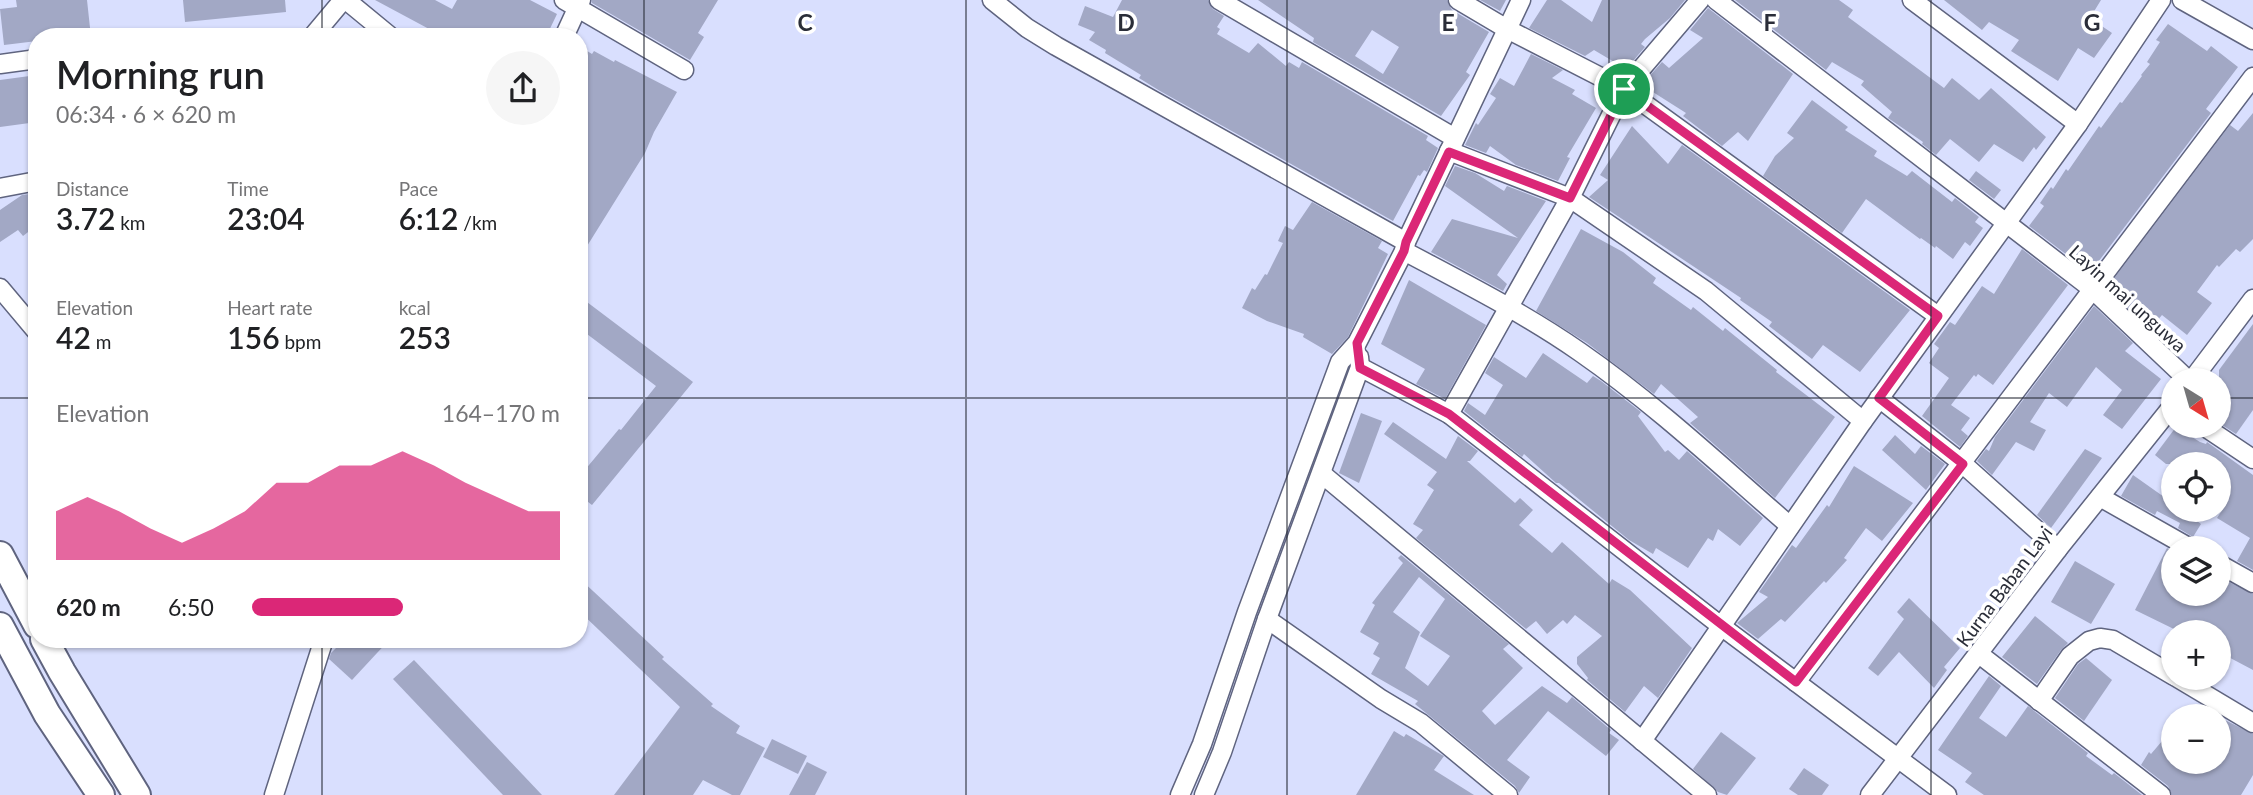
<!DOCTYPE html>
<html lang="en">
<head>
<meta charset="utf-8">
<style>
	body { margin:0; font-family:Lato,sans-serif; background:#f6f6f6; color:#202124; height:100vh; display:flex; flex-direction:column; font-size:26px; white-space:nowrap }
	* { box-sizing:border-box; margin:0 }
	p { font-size:23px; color:#757577 }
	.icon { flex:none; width:38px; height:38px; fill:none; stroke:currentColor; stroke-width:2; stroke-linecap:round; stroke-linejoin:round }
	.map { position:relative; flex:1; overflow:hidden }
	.details { position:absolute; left:28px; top:28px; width:560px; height:620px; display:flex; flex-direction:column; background:#fff; border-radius:28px; box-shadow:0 2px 5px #0004 }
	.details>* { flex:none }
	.needle { width:46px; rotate:143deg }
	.buttons { position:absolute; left:2161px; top:368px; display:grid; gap:14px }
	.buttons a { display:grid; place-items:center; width:70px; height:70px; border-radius:50%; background:#fff; box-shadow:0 2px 5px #0004; font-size:35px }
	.pin { position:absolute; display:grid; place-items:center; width:60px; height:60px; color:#fff; margin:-30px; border:4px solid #fff; border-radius:50%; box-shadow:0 2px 7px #0007 }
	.round { display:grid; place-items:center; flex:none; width:74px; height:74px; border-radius:37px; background:#f6f6f6 }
	.headline { display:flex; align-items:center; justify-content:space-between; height:119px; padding:0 28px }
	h1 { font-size:38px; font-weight:600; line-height:52px }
	.figures { display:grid; grid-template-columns:repeat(3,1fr); gap:10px; height:119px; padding:7px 28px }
	.figures div { display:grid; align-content:center }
	.figures b { font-size:30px; font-weight:600 }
	.figures small { font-size:19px; font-weight:400 }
	.figures p { font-size:19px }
	.chart { height:196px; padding:14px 28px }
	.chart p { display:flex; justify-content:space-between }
	.chart svg { width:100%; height:126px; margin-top:7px; fill:#db2777; opacity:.7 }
	ul { padding:0 28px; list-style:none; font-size:23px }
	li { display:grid; grid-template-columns:112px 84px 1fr; align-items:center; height:52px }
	li i { height:18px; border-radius:9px; background:#db2777 }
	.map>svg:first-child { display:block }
	.building { fill:#a2a8c5; fill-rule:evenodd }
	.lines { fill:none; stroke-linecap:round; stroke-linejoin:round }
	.street-casing { stroke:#5f647f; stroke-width:21 }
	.secondary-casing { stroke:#5f647f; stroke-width:30 }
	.street { stroke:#fff; stroke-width:18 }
	.secondary { stroke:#fff; stroke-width:26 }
	.route-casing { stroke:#fff; stroke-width:14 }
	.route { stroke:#db2777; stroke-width:9 }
	.grid { fill:none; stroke:#2a2d38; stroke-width:2; stroke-opacity:0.55 }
	.labels { text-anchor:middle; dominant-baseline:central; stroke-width:7; stroke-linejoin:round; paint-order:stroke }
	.street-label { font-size:19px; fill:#2a2d38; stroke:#fff }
	.grid-label { font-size:23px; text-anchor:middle; font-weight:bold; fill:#2a2d38; stroke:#fff; stroke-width:7; stroke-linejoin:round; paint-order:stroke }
</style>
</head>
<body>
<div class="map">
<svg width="2253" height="795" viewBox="0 0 2253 795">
	<rect width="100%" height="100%" fill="#d9dffe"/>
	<g class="building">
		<path d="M 16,0 L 87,0 L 91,37 L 37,37 L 37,41 L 4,45 L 0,9 L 17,7 Z"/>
		<path d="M 183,0 L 285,0 L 286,12 L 185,22 Z"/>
		<path d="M 375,0 L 435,0 L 452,9 L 457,0 L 530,0 L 557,14 L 546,37 L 444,37 Z"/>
		<path d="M 592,0 L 718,0 L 698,33 L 704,37 L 690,60 L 592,3 Z"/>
		<path d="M 1122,0 L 1208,0 L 1213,9 L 1224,16 L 1217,27 L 1220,29 L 1217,34 L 1249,53 L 1258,43 L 1286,66 L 1289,62 L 1299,68 L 1302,62 L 1428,136 L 1426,140 L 1438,148 L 1427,172 L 1424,170 L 1420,176 L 1418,175 L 1393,221 L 1160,91 L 1139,78 L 1141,75 L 1105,53 L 1106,50 L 1089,40 L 1095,32 L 1078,25 L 1085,6 L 1113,17 Z"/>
		<path d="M 1258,0 L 1447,0 L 1452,10 L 1489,32 L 1466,72 L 1470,75 L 1441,116 L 1313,42 L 1314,38 ZM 1372,30 L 1399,47 L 1383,74 L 1355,56 Z"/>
		<path d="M 1480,0 L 1506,0 L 1500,11 Z"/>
		<path d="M 1547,0 L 1561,0 L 1592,22 L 1602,0 L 1685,0 L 1670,18 L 1645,39 L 1641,44 L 1645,47 L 1626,69 L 1594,50 L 1585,56 L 1529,28 Z"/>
		<path d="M 1735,0 L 1839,0 L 1853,10 L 1848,17 L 1944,88 L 1952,78 L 1979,100 L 1991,88 L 2046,137 L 2036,150 L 2034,147 L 2023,162 L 1994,144 L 1979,162 L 1950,139 L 1936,155 L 1922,144 L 1923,142 L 1888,118 L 1892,112 L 1861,85 L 1864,81 L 1832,62 L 1826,70 Z"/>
		<path d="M 1944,0 L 2101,0 L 2090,18 L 2112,33 L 2094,58 L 2078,48 L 2058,81 L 2011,51 L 2019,40 L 1989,22 L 1982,30 Z"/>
		<path d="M 1708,8 L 1793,74 L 1748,141 L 1738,132 L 1722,146 L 1683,116 L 1686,113 L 1645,87 L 1649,82 L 1646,80 L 1662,62 L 1669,68 L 1703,38 L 1690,30 Z"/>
		<path d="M 2168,24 L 2207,51 L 2211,46 L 2238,67 L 2206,109 L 2211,113 L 2092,270 L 2086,265 L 2084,268 L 2029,226 L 2044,206 L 2040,203 L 2051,187 L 2053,189 L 2066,169 L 2068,171 L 2099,126 L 2101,128 L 2120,102 L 2122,103 L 2142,76 L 2141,75 L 2150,64 L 2147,62 L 2160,42 L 2156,40 Z"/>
		<path d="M 579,46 L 592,54 L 594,51 L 614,62 L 615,60 L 677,92 L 654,132 L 645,153 L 579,259 Z"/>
		<path d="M 1531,54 L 1563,70 L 1552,78 L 1575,90 L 1572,94 L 1596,108 L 1567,157 L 1570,158 L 1558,181 L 1516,165 L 1490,146 L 1486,153 L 1465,145 L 1476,123 L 1478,125 L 1496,98 L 1490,94 L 1500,78 L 1514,86 Z"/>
		<path d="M 37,75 L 37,122 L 0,127 L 0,80 Z"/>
		<path d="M 1812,100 L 1848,127 L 1845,130 L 1877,151 L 1874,156 L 1907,176 L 1912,171 L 1952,202 L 1955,198 L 1979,217 L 1975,222 L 1983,228 L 1970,246 L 1965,242 L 1953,259 L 1936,246 L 1935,248 L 1921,238 L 1920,239 L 1866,199 L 1842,233 L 1763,176 L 1775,156 L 1794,138 L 1787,133 Z"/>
		<path d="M 2253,113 L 2253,239 L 2240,252 L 2236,249 L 2219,267 L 2217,265 L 2197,292 L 2212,303 L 2187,335 L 2162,315 L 2150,329 L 2108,289 L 2109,285 L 2230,125 L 2238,131 Z"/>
		<path d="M 1632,126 L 1668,164 L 1682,145 L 1910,310 L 1860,372 L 1823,345 L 1812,359 L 1769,326 L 1772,322 L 1740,300 L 1741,298 L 1589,197 L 1608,180 L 1600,175 Z"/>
		<path d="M 1455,166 L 1475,173 L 1504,191 L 1507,186 L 1546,201 L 1497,275 L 1507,284 L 1503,291 L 1431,252 L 1452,219 L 1518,238 L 1445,186 Z"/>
		<path d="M 1976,171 L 2001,190 L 1994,199 L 1969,180 Z"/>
		<path d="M 37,193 L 37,225 L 23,236 L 18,230 L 0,242 L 0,210 L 22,195 Z"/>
		<path d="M 1312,202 L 1382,241 L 1378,248 L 1388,254 L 1348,337 L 1332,354 L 1303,337 L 1304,334 L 1267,321 L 1242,308 L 1252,288 L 1255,290 L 1265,274 L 1267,275 L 1283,243 L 1278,241 L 1285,226 L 1293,230 Z"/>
		<path d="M 1581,229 L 1623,252 L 1656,278 L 1653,283 L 1691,310 L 1693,307 L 1723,331 L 1725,328 L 1777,370 L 1776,372 L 1835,417 L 1775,498 L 1690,423 L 1698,417 L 1661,384 L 1654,394 L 1587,343 L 1536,311 Z"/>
		<path d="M 2022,249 L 2068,285 L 1993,385 L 1978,374 L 1976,377 L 1974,375 L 1951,405 L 1970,418 L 1961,430 L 1968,436 L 1960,447 L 1922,416 L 1949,378 L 1929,363 L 1939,348 L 1934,344 L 1950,322 L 1955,325 L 1982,286 L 1994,294 Z"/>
		<path d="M 1409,280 L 1486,325 L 1445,399 L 1416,384 L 1425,369 L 1381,344 Z"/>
		<path d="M 579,296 L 693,382 L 592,505 L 579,495 L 579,477 L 619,429 L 621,430 L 656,386 L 579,328 Z"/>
		<path d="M 2094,306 L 2133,343 L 2125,351 L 2161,379 L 2122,429 L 2103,415 L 2122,390 L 2096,367 L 2067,407 L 2049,393 L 2030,422 L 2046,430 L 2034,451 L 2016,442 L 1992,475 L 1977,461 L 1986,449 L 1989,451 L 1995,437 Z"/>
		<path d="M 2253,324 L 2253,410 L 2236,434 L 2219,423 L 2219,370 Z"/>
		<path d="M 1543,353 L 1587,383 L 1593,376 L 1601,381 L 1641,412 L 1638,416 L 1665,452 L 1668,450 L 1679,460 L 1687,451 L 1763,518 L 1740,546 L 1718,529 L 1713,541 L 1708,538 L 1688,568 L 1656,548 L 1653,554 L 1629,540 L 1559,483 L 1556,483 L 1524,454 L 1522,457 L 1464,411 L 1468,403 L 1485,415 L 1503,385 L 1485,373 L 1494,357 L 1526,378 Z"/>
		<path d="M 1361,413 L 1382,421 L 1359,483 L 1339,473 Z"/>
		<path d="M 1393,422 L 1446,459 L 1458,436 L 1478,451 L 1470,461 L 1467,461 L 1515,503 L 1520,498 L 1533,510 L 1519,525 L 1552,553 L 1562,542 L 1609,584 L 1612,579 L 1630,590 L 1692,648 L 1658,698 L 1644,686 L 1625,712 L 1587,680 L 1588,678 L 1577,664 L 1577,657 L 1602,636 L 1575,615 L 1567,624 L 1563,620 L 1547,634 L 1536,621 L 1526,629 L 1416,538 L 1423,530 L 1413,524 L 1434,490 L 1427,485 L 1437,472 L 1384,434 Z"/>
		<path d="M 2176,427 L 2200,442 L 2206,444 L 2207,442 L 2253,475 L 2253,570 L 2237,561 L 2250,538 L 2217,518 L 2227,503 L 2219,497 L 2219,464 L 2166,464 L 2155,455 Z"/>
		<path d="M 1895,435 L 1915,454 L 1921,446 L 1945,464 L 1926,490 L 1882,450 Z"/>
		<path d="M 2085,449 L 2102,458 L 2051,528 L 2037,515 Z"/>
		<path d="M 1854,466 L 1913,503 L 1882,541 L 1866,528 L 1844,558 L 1847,560 L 1826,583 L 1824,581 L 1785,622 L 1781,619 L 1758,639 L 1737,623 L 1768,597 L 1759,592 L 1792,545 L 1796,548 L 1827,505 L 1829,507 Z"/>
		<path d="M 2133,475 L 2174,504 L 2174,509 L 2181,509 L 2201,524 L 2193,537 L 2178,528 L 2180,523 L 2157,511 L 2155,515 L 2121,496 Z"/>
		<path d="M 2167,548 L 2174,552 L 2174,593 L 2219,593 L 2219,577 L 2253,594 L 2253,670 L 2219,652 L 2219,632 L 2180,632 L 2135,610 Z"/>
		<path d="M 1401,555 L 1509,644 L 1503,649 L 1523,668 L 1482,711 L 1495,725 L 1542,686 L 1567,703 L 1572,697 L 1611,730 L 1609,733 L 1619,740 L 1606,756 L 1548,711 L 1507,760 L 1530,777 L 1519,793 L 1515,786 L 1415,704 L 1418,701 L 1371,674 L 1380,658 L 1373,654 L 1379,643 L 1360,632 L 1375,605 L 1372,603 L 1403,563 L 1398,558 ZM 1419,577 L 1445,599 L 1420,636 L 1450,656 L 1428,686 L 1405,668 L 1420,632 L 1393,612 Z"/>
		<path d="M 2075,561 L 2115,584 L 2091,624 L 2051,602 Z"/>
		<path d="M 579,578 L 664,657 L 662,659 L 713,704 L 711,706 L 740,726 L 736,733 L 765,748 L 740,795 L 732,795 L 703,780 L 693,795 L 614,795 L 680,707 L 579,611 Z"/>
		<path d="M 1909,598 L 1960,648 L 1944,667 L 1947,670 L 1934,688 L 1899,652 L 1878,676 L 1868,668 L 1904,619 L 1897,612 Z"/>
		<path d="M 2035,616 L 2068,643 L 2061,650 L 2037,684 L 2002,657 Z"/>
		<path d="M 345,639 L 390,639 L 352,680 L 329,659 L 331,653 Z"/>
		<path d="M 2086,658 L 2112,680 L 2084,721 L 2055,698 L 2078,664 Z"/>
		<path d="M 414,660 L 542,795 L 503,795 L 393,679 Z"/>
		<path d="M 1989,676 L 2001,686 L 1979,718 L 2006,737 L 2028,706 L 2088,753 L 2086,756 L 2112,775 L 2114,773 L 2142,795 L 1984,795 L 1965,782 L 1972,773 L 1938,750 Z"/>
		<path d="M 2219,717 L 2253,734 L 2253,775 L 2241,795 L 2172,795 L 2168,786 L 2141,765 L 2149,752 L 2151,754 L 2174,727 L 2174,761 L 2219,761 Z"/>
		<path d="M 1394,731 L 1404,737 L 1406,734 L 1442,755 L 1444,756 L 1434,770 L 1474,795 L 1356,795 Z"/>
		<path d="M 1721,732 L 1756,758 L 1727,795 L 1718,792 L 1693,769 Z"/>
		<path d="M 772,739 L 807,756 L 798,774 L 763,757 Z"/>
		<path d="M 807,762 L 827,772 L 815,795 L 789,795 Z"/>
		<path d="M 1804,768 L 1829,785 L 1822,795 L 1798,795 L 1789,789 Z"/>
	</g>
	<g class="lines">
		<defs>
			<g id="street">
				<path d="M 346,0 L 391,37"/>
				<path d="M 564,0 L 684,70"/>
				<path d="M 992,0 L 1027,28 L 1056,46 L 1406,242"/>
				<path d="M 1219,0 L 1455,138"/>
				<path d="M 1458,0 L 1507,29 L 1624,89 L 1938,316"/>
				<path d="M 1716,0 L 2091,288 L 2188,380"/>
				<path d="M 1912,0 L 2078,124"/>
				<path d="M 2182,0 L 2253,40"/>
				<path d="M 312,37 L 343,0"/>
				<path d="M 564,37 L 581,0"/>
				<path d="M 0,64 L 37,59"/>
				<path d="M 1449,151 L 1570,198 L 1706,291 L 1863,421"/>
				<path d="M 0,188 L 37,181"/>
				<path d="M 1404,251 C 1464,283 1524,313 1580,352 C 1655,404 1722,467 1790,526"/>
				<path d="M 0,288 L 37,332"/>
				<path d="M 1360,367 L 1449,414 L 1721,626 L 1947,795"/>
				<path d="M 2192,380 L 2253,299"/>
				<path d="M 1879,398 L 1963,464 L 2058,549"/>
				<path d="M 1449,414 L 1570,198 L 1624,89 L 1700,0"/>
				<path d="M 2202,425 L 2253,459"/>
				<path d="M 1322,474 L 1707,795"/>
				<path d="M 2100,497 L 2190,548"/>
				<path d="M 2219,564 L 2253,583"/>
				<path d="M 1267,619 L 1381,699 L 1421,723 L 1508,795"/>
				<path d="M 1979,654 L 2161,795"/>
				<path d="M 2176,677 L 2253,723"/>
				<path d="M 1796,682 C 1950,481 2099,278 2253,77"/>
				<path d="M 2039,701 L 2070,656 L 2089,641 L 2100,638 L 2113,640 L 2174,676"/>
				<path d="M 1642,741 L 1863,421 L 2078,124 L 2161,0"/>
				<path d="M 274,795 L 324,639"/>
				<path d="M 1180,795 L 1202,744 L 1247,612 L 1340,362 L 1357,343 L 1404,251 L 1406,242 L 1521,0"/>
				<path d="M 1204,795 L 1222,752 L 1267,619 L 1360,367 L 1359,357"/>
				<path d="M 1870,795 L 2058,549 L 2174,404"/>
			</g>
			<g id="secondary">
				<path d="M 0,555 L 37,625"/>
				<path d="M 0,626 L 47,714 L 101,795"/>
				<path d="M 44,639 L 62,672 L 137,795"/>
			</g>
		</defs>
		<use href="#street" class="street-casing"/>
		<use href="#secondary" class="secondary-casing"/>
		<use href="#street" class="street"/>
		<use href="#secondary" class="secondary"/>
	</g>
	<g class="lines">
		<defs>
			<path id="route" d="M 1624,89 L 1938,316 L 1879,398 L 1963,464 L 1796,682 L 1449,414 L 1360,368 L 1357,343 L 1404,251 L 1406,242 L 1449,152 L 1570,198 Z"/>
		</defs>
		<use href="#route" class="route-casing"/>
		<use href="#route" class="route"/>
	</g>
	<path class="grid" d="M 322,0 L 322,37M 644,0 L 644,795M 966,0 L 966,795M 1287,0 L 1287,795M 1609,0 L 1609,795M 1931,0 L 1931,795M 0,398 L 37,398M 579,398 L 2174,398M 2219,398 L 2253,398M 322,639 L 322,795"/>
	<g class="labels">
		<g class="street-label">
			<text transform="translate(2128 298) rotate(42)">Layin mai unguwa</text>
			<text transform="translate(2004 586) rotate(-53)">Kurna Baban Layi</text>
		</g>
	</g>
	<g class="grid-label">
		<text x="805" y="31">C</text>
		<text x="1126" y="31">D</text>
		<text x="1448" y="31">E</text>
		<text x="1770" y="31">F</text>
		<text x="2092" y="31">G</text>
	</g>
</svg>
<div class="buttons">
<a><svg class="needle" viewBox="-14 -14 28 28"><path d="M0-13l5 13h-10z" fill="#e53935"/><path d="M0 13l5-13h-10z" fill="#757577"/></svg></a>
<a><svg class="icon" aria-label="locate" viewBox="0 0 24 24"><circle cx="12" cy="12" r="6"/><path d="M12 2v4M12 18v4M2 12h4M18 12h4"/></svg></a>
<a><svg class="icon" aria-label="layers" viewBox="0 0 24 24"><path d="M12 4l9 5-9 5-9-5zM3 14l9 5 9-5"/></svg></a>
<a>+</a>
<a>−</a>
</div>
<div class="pin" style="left:1624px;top:89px;background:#1e9e55"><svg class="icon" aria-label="arrive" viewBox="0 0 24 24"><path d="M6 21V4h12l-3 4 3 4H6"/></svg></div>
<section class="details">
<div class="headline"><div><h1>Morning run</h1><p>06:34 · 6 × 620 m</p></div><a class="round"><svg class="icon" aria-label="share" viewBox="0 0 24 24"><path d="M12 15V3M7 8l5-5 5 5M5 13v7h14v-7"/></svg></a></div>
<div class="figures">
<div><p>Distance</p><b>3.72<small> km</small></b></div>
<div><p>Time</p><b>23:04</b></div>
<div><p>Pace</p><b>6:12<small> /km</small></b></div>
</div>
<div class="figures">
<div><p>Elevation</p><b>42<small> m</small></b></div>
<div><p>Heart rate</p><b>156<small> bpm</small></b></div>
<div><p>kcal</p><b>253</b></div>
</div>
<div class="chart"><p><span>Elevation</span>164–170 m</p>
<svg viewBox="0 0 160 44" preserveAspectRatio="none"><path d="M0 44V27L10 22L20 27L30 33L40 38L50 33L60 27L70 17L80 17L90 11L100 11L110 6L120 11L130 17L140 22L150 27L160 27V44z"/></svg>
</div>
<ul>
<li><b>620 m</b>6:50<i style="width:49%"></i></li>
</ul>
</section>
</div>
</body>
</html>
